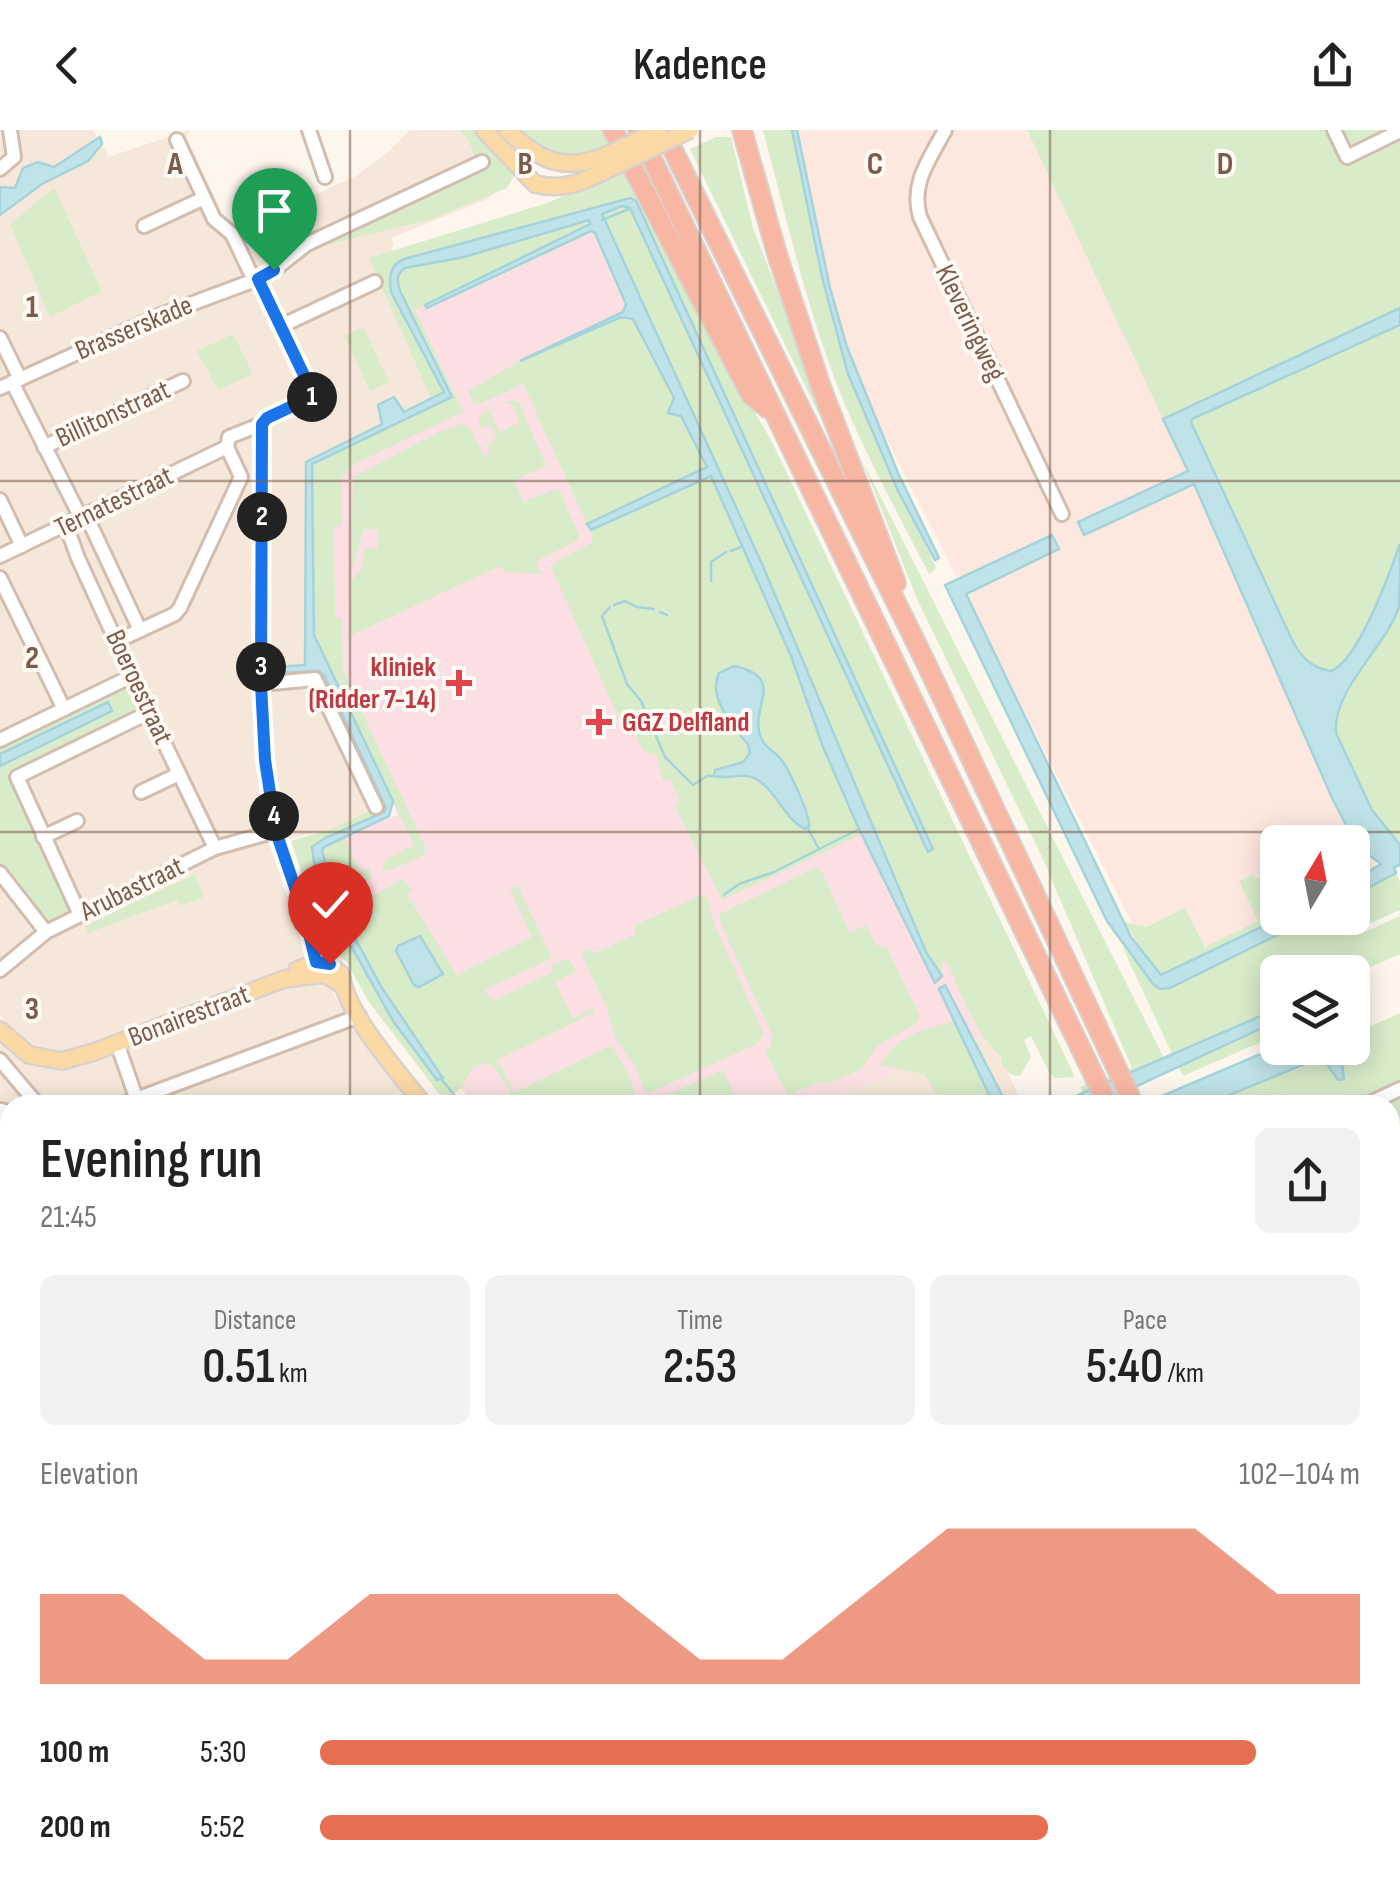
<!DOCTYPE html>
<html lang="en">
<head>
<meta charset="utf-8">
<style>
	body { margin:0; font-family:"Sofia Sans Condensed",sans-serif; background:#f2f2f2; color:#222; height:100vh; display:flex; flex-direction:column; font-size:38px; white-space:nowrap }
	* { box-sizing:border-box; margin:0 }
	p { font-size:32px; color:#767676 }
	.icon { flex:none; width:55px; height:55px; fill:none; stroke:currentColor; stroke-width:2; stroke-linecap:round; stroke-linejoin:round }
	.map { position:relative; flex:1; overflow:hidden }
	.side { position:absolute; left:0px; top:965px; width:1400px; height:790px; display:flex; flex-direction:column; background:#fff; border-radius:30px 30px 0 0; box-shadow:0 5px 25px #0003 }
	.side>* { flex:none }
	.needle { width:65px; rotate:10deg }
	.controls { position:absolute; left:1260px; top:695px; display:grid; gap:20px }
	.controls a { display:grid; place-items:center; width:110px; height:110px; border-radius:15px; background:#fff; box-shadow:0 5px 25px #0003; font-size:50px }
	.pin { position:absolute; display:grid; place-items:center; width:85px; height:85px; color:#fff; margin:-102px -42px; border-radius:50% 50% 50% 0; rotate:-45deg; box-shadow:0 0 10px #0007 }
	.pin .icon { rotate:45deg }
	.km { position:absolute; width:50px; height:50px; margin:-25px; border-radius:50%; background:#222; color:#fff; font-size:28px; line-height:50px; text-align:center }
	.round { display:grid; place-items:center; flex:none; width:105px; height:105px; border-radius:15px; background:#f2f2f2 }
	.summary { display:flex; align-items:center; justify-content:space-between; height:170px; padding:0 40px }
	h1 { font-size:55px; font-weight:600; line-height:75px }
	.stats { display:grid; grid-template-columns:repeat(3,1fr); gap:15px; height:170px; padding:10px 40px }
	.stats div { display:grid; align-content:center; border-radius:15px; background:#f2f2f2; text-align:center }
	.stats b { font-size:50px; font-weight:600 }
	.stats small { font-size:28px; font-weight:400 }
	.stats p { font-size:28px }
	.chart { height:280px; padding:20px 40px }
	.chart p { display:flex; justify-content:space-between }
	.chart svg { width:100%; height:180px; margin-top:10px; fill:#e76f51; opacity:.7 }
	ul { padding:0 40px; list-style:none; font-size:32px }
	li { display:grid; grid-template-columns:160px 120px 1fr; align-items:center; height:75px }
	li i { height:25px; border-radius:12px; background:#e76f51 }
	header { display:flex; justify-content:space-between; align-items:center; height:130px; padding:0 40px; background:#fff; font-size:45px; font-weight:600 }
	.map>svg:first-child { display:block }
	.residential { fill:#f5e8da }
	.commercial { fill:#fde8e0 }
	.medical { fill:#fbdfe3 }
	.green { fill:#d8ecc9; fill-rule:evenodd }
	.water { fill:#bfe3e8; stroke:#a5d3da; stroke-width:2.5 }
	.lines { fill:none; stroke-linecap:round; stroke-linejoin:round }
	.stream { stroke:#a5d3da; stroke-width:2.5 }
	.minor-casing { stroke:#d1beb0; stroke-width:18 }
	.major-casing { stroke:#dad1cd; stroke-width:20 }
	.highway-casing { stroke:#dad1cd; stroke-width:22 }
	.minor { stroke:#fff; stroke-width:12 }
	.major { stroke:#fbd9a5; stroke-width:15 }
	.highway { stroke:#f7b7a3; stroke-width:18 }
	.major-bridge-casing { stroke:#dad1cd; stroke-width:20; stroke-linecap:butt }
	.major-bridge { stroke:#fbd9a5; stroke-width:15 }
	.route-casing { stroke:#fff; stroke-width:20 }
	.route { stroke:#1a73e8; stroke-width:12 }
	.grid { fill:none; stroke:#7a5c4d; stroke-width:2.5; stroke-opacity:0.55 }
	.health-dot { fill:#e0444e; stroke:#fffaf3; stroke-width:4 }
	.labels { text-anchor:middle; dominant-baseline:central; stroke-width:8; stroke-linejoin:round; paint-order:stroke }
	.street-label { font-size:28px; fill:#7a5c4d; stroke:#fffaf3 }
	.health-label { font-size:28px; font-weight:bold; fill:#be3a42; stroke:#fffaf3; text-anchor:end }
	.grid-label { font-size:32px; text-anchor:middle; font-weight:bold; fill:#7a5c4d; stroke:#fffaf3; stroke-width:8; stroke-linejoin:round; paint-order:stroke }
</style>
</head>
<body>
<header><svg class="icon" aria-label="back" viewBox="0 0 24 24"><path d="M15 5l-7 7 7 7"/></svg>Kadence<svg class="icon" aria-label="share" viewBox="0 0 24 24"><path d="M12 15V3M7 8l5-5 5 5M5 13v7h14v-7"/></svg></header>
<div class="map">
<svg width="1400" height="1755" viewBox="0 0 1400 1755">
	<rect width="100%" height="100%" fill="#fdf6ec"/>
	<g class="residential">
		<path d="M 0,0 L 93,0 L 109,27 L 189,0 L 187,8 L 228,95 L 235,100 L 354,47 L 389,21 L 410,0 L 479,0 L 517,42 L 488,69 L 391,108 L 394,116 L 391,118 L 401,132 L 448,269 L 309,333 L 309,497 L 391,684 L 285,710 L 306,777 L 311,831 L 78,919 L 61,921 L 47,922 L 29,916 L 0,886 Z"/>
		<path d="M 309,847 L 325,850 L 344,881 L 413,975 L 10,975 L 10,1008 L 0,1005 L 0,909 L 34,934 L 52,937 L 79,935 Z"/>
		<path d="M 989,902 L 1022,973 L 1017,975 L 815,975 Z"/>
		<path d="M 0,1085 L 10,1089 L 10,1248 L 0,1247 Z"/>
		<path d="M 0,1333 L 10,1335 L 10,1745 L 494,1745 L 500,1755 L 0,1755 Z"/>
		<path d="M 1390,1633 L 1400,1654 L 1400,1755 L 1201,1755 L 1197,1745 L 1390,1745 Z"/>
		<path d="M 540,1745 L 821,1745 L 826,1755 L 545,1755 Z"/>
	</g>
	<path class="commercial" d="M 798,0 L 1027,0 L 1167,297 L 1326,655 L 1375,741 L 1353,752 L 1352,712 L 1278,712 L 1278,788 L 1281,788 L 1157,842 L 865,267 L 829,162 Z"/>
	<path class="medical" d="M 603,92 L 989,902 L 815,975 L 475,975 L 397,881 L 329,753 L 314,716 L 398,685 L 316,499 L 312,340 L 457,270 L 400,148 Z"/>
	<g class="green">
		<path d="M 460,0 L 479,0 L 515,44 L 507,58 L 431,89 L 306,120 L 470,44 C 479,28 472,13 460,0 Z"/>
		<path d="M 515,0 L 607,0 L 614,13 C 572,34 552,26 515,0 Z"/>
		<path d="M 763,0 L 793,0 L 848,244 L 936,438 L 929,444 C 894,376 856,308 830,236 C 802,159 784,79 763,0 Z"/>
		<path d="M 1027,0 L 1400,0 L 1400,180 L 1163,289 Z"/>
		<path d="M 716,7 L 731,7 L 753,98 L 835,309 L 831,309 L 690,19 Z"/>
		<path d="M 628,40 L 719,223 L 770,308 L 1075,947 L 1055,948 L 1050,944 L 1031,906 L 1024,910 L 1031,927 L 1020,946 C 1007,946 1002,937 1001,926 C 980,911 957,857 947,831 L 941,833 L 942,846 L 926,822 L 762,434 L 599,77 L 586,96 L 415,180 L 463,282 L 352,335 L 342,348 L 342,395 L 334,396 L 335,487 L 342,489 L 343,542 L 426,718 L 423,726 L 389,741 L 382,740 L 385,730 L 414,715 L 314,505 L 312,334 L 447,268 L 444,262 L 431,268 L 369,128 L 544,74 Z"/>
		<path d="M 54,58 L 102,161 L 50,187 L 10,94 Z"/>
		<path d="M 622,187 L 638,194 L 674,268 L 671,285 L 681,285 L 707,338 L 587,394 L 523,254 L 479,274 L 474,274 L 468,261 L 520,231 Z"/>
		<path d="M 1400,194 L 1400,723 L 1368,710 L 1192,295 L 1192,289 Z"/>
		<path d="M 363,197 L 389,252 L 370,261 L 344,206 Z"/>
		<path d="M 233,204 L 253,244 L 218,260 L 197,221 Z"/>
		<path d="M 512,270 L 519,272 L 546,336 L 514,351 L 523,372 L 553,360 L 560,361 L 579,405 L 577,411 L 538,430 L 537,435 L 541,444 L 504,442 L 500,436 L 350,506 L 352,450 L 361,439 L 365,418 L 374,417 L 378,420 L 378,399 L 364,399 L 351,442 L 353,347 L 441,301 L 463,294 L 470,297 L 484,327 L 490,323 L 486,315 L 497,309 L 491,295 L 480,298 L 479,286 L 496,277 L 491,283 L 499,303 L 520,292 L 511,273 L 504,274 Z"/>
		<path d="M 862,330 L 1165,930 L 1084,965 L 1080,957 L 1132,938 L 1042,727 L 917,469 Z"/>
		<path d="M 710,345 L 791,526 L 823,617 L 862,704 L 722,770 L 674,675 L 680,671 L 670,649 L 663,651 L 656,625 L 643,621 L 629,590 L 621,593 L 550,435 L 592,413 L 591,400 ZM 746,538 C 779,555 750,582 761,608 C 765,619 777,622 783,631 C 792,644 808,682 808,696 L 804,699 C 774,684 774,641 730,649 L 724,635 L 743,632 L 750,624 L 729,585 Z"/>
		<path d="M 318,541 L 324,545 L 386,678 L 384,682 L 317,713 L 328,743 L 322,721 L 344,707 L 360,741 L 369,738 L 371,749 L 312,773 L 291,711 L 334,698 L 378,677 L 318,547 L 271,549 L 271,543 Z"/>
		<path d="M 127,551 L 139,578 L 7,643 L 72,775 L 71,782 L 51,793 L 0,732 L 0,636 L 111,582 L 107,572 L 0,624 L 0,613 Z"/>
		<path d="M 815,738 L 822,741 L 849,803 L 866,795 L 876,815 L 887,818 L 920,886 L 916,894 L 878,915 L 862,939 L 830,953 L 820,952 L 788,965 L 765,922 L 771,915 L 772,904 L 720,792 L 720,784 Z"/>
		<path d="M 1277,738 L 1280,788 L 1162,845 L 1157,843 L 1124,792 L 1147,797 L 1185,778 L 1205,817 L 1258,791 L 1239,751 L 1252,745 L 1255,749 Z"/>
		<path d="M 1396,743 L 1400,752 L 1400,780 L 1350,802 L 1333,796 L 1328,788 L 1352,788 L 1353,766 Z"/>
		<path d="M 195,744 L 204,767 L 180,776 L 177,770 L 88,803 L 85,796 Z"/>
		<path d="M 403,749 L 412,760 L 407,764 L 457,845 L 532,807 L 510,759 L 518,756 L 552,828 L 484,860 L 493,871 L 553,842 L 551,835 L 568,829 L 576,841 L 555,852 L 573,888 L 593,878 L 594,883 L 495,931 L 501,935 L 514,963 L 612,915 C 621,935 636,949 634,972 L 628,975 L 496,975 L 509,967 L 510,960 L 491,934 L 480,934 L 471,940 L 461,959 L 443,969 L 369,872 L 346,831 L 323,815 L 318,797 ZM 342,786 L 381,858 L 442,948 L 439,950 L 393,891 L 337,790 Z"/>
		<path d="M 699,766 L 707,767 L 715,796 L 764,904 L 757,914 L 649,963 L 644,960 L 635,936 L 615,908 L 607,879 L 582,825 L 585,819 L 596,823 L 636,804 L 634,796 Z"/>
		<path d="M 1400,786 L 1400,824 L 1353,845 L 1278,842 L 1277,879 L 1173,926 L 1121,814 L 1153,854 L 1177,855 L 1312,788 L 1324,788 C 1341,822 1373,797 1400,786 Z"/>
		<path d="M 1400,883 L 1400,1405 L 1390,1385 L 1390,975 L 1205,975 L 1288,941 L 1290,943 L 1340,918 L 1352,918 L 1353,904 Z"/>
		<path d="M 955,891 L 993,973 L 988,975 L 944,975 L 924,944 L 880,935 C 896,906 924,899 955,891 Z"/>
		<path d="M 1277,891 L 1277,905 L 1183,946 L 1178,936 Z"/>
		<path d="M 723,940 L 739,975 L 644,975 Z"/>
	</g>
	<g class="water">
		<path d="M 792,0 L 797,0 L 830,158 L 847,217 L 898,343 L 939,428 L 935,430 L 898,361 L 848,244 L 822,147 Z"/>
		<path d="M 100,7 L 102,14 L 88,31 L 42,54 L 0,85 L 0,57 L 15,58 L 23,38 L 38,32 L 54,37 Z"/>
		<path d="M 630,68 L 636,71 L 933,719 L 928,722 L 630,78 L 622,76 L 602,84 L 762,434 L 926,822 L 942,846 L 935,853 L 859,699 L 823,617 L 791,526 L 711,346 L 591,400 L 587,394 L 707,337 L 681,286 L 668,283 L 674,268 L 633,189 L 621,187 L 520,231 L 623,182 L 626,174 L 595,103 L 591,101 L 427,178 L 425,175 L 586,96 L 590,94 L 589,90 L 464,127 L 405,138 C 395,145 397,152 401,163 L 452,267 L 312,334 L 314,505 L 393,671 L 389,686 L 324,717 L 322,721 L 328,743 L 316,746 L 312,717 L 325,708 L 384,682 L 386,678 L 324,545 L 318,541 L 277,543 L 277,537 L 305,535 L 306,332 L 382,294 L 378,275 L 394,267 L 404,282 L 444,262 L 391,162 C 389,148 389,135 404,129 Z"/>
		<path d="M 1400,178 L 1400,195 L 1192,289 L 1191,292 L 1292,510 C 1301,527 1311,538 1331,541 C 1359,530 1390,442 1400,414 C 1400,432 1400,460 1399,477 C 1386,517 1332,560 1336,603 L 1372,680 L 1400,715 L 1400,735 L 1394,737 L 1396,743 L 1353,766 L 1353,751 L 1381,734 L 1358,717 L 1333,670 L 1194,354 L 1084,405 L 1078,392 L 1188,341 L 1163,289 Z"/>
		<path d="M 1052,405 L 1059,419 L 966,464 L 1131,807 L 1161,845 L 1280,788 L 1312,788 L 1170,858 L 1160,859 L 1153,854 L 1107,791 L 945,455 Z"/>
		<path d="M 734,536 C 790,548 746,579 762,610 C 767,619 778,624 783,632 C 791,644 810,685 809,696 L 805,699 C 782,689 773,649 746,646 C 735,645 726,649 714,646 L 715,640 L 743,632 L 750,623 L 748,615 C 733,595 707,568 719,543 Z"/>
		<path d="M 108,572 L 112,581 L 0,636 L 0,624 Z"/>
		<path d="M 343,786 L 382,858 L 443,948 L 437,950 L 393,891 L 336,789 Z"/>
		<path d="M 420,806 L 443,844 L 419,857 L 414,855 L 396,821 L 398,816 Z"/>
		<path d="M 945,855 L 1003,967 L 1000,973 L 993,973 L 939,859 Z"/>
		<path d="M 1277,879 L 1277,891 L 1096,975 L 1055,975 Z"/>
		<path d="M 1277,917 L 1340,918 L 1344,949 L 1338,950 L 1322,927 L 1205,975 L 1141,975 Z"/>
	</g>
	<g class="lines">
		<g class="stream">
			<path d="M 602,90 L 629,79"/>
			<path d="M 731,421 L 741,417"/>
			<path d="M 711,451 L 711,432 L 726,422"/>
			<path d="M 614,475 L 625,471 L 637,477 L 654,479"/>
			<path d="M 610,477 L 602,486 L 627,554 L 641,571 L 665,627 L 693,655 L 707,646 L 714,646"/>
			<path d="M 660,482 L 667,485"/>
			<path d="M 807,697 L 819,719 L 859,699"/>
			<path d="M 724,765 L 739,754 L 774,742 L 819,719"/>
			<path d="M 441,949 L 463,975"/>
			<path d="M 0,1243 L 10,1244"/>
		</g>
		<defs>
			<g id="minor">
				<path d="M 309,0 L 325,47"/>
				<path d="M 945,0 C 930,29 910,53 920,87 L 1062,384"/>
				<path d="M 1334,0 L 1347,27 L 1400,1"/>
				<path d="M 177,10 L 214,89 L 232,104 L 250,142 L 258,149 L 314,266 L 267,288 L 262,294 L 229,307 L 227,317"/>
				<path d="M 0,39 L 14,27 L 10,0"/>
				<path d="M 144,96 L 204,68"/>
				<path d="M 281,196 L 375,152"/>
				<path d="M 0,208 L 20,249"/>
				<path d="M 12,252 L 81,388"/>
				<path d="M 0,258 L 161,185 L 258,149 L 274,140 L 307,114 L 482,32"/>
				<path d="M 262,294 L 261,525 L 265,630 L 276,701 L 315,818 L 316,841"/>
				<path d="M 44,317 L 183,251"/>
				<path d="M 0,370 L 22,416"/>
				<path d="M 86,385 L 140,500"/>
				<path d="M 66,395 L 78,428 L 132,546 L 215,718"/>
				<path d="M 0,426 L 227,317"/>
				<path d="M 0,448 L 64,579"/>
				<path d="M 117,511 L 175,484 L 180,478 L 241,347 L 227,317"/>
				<path d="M 261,554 L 315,549 L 376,677"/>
				<path d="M 0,610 L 132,546"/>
				<path d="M 141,662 L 179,644"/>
				<path d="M 43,707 L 77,691"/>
				<path d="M 0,743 L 46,802"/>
				<path d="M 80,785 L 17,647 L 150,582"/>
				<path d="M 0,840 L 46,802 L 215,718 L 276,701"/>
				<path d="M 117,913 L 138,973"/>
				<path d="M 0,930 L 38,975"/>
				<path d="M 120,975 L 359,886"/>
				<path d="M 1366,975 L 1400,959"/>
				<path d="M 0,980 L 10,982"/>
				<path d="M 0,992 L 10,996"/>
				<path d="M 10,1135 L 7,1142 L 10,1149"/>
				<path d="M 0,1254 L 10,1255"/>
				<path d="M 0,1331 L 10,1332"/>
				<path d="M 0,1466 L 10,1461"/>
				<path d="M 0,1503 L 10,1499"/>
				<path d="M 0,1531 L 10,1526"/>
				<path d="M 0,1717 L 10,1713"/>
				<path d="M 293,1745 L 297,1755"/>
				<path d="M 465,1745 L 470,1755"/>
				<path d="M 553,1745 L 559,1755"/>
				<path d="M 1274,1745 L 1278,1755"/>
				<path d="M 1383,1745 L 1387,1755"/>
				<path d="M 152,1755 L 175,1745"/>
				<path d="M 734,1755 L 743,1745"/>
			</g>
			<g id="major">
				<path d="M 484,0 L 535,54 C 564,62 587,50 613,37"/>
				<path d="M 507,0 C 540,31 564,43 607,25"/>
				<path d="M 297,840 C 316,832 325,830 341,844 C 345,883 399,943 424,975"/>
				<path d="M 0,900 L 29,925 L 62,931 L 94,922 L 284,849 L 325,844 L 342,855"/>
				<path d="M 833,1745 L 838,1755"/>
			</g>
			<g id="highway">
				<path d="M 613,0 L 751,265 L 767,278"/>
				<path d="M 638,0 L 1108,975"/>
				<path d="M 663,0 L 926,533 L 1134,975"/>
				<path d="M 742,0 L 777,124 L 821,257 L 896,453"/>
				<path d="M 1390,1503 L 1400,1524"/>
				<path d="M 1390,1560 L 1400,1580"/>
			</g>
		</defs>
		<use href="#minor" class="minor-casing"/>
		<use href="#major" class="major-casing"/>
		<use href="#highway" class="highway-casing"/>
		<use href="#minor" class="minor"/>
		<use href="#major" class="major"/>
		<use href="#highway" class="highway"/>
		<defs>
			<g id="major-bridge">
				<path d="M 607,25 L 659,0"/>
				<path d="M 613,37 L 690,0"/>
			</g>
		</defs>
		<use href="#major-bridge" class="major-bridge-casing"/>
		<use href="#major-bridge" class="major-bridge"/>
	</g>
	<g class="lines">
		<defs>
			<path id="route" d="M 274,140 L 258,149 L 314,266 L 267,288 L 262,294 L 261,554 L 265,630 L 276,702 L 305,787 L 316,832 L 330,834"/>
		</defs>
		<use href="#route" class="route-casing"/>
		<use href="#route" class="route"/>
	</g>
	<path class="grid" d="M 350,0 L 350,975M 700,0 L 700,975M 1050,0 L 1050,975M 0,351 L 1400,351M 0,702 L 1400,702M 0,1053 L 10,1053M 1390,1053 L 1400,1053M 0,1404 L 10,1404M 1390,1404 L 1400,1404M 350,1745 L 350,1755M 700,1745 L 700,1755M 1050,1745 L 1050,1755"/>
	<g class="health-dot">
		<path d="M454 538h10v10h10v10h-10v10h-10v-10h-10v-10h10z"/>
		<path d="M594 577h10v10h10v10h-10v10h-10v-10h-10v-10h10z"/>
	</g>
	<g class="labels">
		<g class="street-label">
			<text transform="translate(970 193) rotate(64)">Kleveringweg</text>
			<text transform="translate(134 198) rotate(-23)">Brasserskade</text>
			<text transform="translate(113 284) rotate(-25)">Billitonstraat</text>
			<text transform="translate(114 372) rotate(-26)">Ternatestraat</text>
			<text transform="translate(139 557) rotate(65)">Boeroestraat</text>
			<text transform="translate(132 759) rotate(-26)">Arubastraat</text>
			<text transform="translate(189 886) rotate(-21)">Bonairestraat</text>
		</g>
		<g class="health-label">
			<text x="436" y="537">kliniek<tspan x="436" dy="32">(Ridder 7-14)</tspan></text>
			<text x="622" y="592" text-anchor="start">GGZ Delfland</text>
		</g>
	</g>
	<g class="grid-label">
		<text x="175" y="44">A</text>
		<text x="525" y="44">B</text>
		<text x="875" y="44">C</text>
		<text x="1225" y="44">D</text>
		<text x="32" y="187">1</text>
		<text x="32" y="538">2</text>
		<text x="32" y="889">3</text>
	</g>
</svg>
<div class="controls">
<a><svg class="needle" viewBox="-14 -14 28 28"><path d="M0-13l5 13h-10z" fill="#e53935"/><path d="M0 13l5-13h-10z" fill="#767676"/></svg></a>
<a><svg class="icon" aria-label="layers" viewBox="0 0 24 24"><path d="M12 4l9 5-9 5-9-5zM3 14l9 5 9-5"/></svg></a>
</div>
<div class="pin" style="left:274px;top:140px;background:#1e9e55"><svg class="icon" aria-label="arrive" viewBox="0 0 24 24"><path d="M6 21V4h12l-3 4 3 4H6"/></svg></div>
<div class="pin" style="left:330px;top:834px;background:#d93025"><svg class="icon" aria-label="check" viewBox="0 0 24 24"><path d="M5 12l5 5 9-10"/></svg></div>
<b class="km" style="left:312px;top:267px">1</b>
<b class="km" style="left:262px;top:387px">2</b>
<b class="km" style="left:261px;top:537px">3</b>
<b class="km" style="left:274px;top:686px">4</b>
<section class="side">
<div class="summary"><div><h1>Evening run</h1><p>21:45</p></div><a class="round"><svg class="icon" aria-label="share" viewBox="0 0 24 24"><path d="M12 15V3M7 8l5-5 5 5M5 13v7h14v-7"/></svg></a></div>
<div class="stats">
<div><p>Distance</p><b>0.51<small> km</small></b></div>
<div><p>Time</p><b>2:53</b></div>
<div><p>Pace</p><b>5:40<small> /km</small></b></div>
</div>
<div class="chart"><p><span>Elevation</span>102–104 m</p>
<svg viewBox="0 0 160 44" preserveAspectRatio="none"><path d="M0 44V22L10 22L20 38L30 38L40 22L50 22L60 22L70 22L80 38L90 38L100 22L110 6L120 6L130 6L140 6L150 22L160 22V44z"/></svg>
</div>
<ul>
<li><b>100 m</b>5:30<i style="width:90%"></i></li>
<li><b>200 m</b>5:52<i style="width:70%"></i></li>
</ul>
</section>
</div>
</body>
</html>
